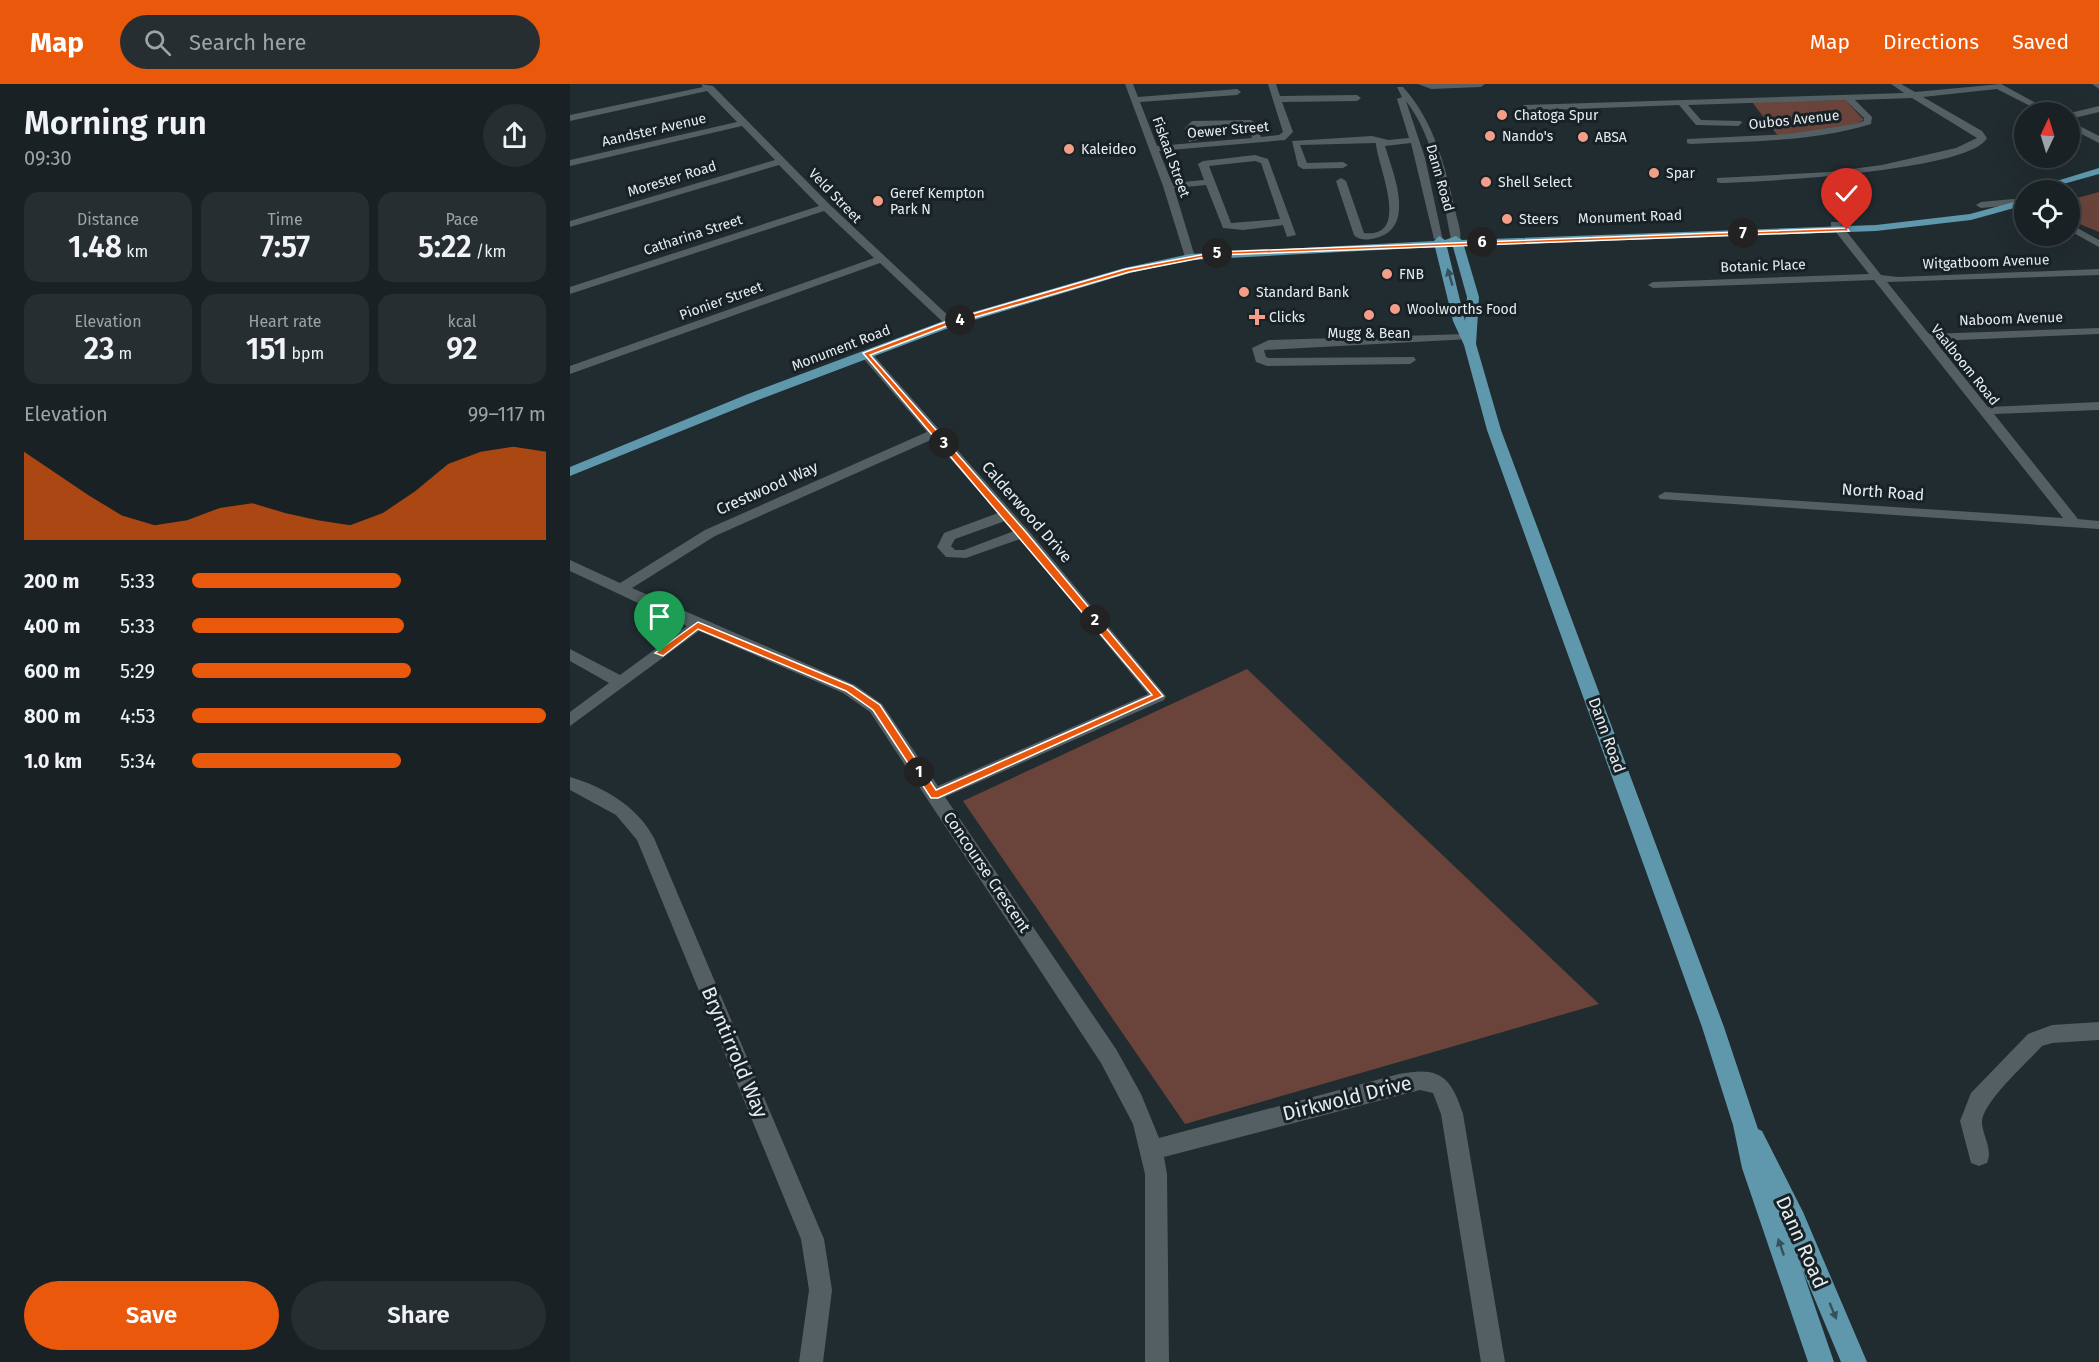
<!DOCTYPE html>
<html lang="en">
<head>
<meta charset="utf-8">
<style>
	body { margin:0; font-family:"Fira Sans",sans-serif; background:#262e31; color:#f1f3f6; height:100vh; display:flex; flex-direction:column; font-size:22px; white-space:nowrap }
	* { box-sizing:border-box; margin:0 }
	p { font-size:20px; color:#9fa3a6 }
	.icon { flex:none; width:33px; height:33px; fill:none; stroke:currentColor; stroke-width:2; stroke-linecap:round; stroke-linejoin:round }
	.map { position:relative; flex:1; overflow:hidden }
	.side { display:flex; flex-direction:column; background:#192124; width:570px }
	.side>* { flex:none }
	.needle { width:39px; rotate:4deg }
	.fabs { position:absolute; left:1444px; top:18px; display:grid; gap:12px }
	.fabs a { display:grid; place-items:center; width:66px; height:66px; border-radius:50%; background:#192124; box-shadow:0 6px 24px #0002,0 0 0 2px #373e41; font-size:30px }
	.pin { position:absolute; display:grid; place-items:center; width:51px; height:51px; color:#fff; margin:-62px -26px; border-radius:50% 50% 50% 0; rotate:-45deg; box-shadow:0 0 6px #0007 }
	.pin .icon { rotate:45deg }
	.km { position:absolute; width:30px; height:30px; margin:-15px; border-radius:50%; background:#222; color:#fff; font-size:16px; line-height:30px; text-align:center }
	.round { display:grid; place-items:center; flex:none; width:63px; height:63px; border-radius:32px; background:#262e31 }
	.headline { display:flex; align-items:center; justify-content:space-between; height:102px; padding:0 24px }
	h1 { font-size:33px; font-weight:600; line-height:45px }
	.metrics { display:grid; grid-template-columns:repeat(3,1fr); gap:9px; height:102px; padding:6px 24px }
	.metrics div { display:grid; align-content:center; border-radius:15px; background:#262e31; text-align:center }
	.metrics b { font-size:30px; font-weight:600 }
	.metrics small { font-size:16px; font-weight:400 }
	.metrics p { font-size:16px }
	.chart { height:168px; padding:12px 24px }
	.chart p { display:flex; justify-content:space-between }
	.chart svg { width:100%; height:108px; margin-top:6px; fill:#ea580c; opacity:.7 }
	.action { display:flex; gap:12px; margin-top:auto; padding:12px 24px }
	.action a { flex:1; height:69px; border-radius:36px; background:#ea580c; color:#fff; font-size:24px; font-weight:600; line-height:69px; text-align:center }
	.action a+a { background:#262e31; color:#f1f3f6 }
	ul { padding:0 24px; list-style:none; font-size:20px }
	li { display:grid; grid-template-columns:96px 72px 1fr; align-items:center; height:45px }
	li i { height:15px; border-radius:8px; background:#ea580c }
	header { display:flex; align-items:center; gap:36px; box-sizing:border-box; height:84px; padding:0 30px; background:#ea580c; color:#fff }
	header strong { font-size:28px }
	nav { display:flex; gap:33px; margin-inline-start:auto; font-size:21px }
	.search { width:420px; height:54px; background:#262e31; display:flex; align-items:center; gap:15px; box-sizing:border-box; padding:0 21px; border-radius:33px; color:#9fa3a6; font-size:22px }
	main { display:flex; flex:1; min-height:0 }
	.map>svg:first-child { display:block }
	.green { fill:#6a443b }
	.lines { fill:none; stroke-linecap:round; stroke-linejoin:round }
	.minor { fill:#535f63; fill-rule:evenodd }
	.major { fill:#5f97ac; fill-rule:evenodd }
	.oneway { fill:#34515c }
	.route { fill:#ea580c; stroke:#fff; stroke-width:1.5 }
	.poi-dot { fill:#f49e8a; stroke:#182226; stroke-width:2 }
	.labels { text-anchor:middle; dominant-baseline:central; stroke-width:6; stroke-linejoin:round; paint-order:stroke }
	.far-poi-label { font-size:14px; fill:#e6edef; stroke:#182226; text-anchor:start }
	.far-street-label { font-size:14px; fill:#e6edef; stroke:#182226 }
	.street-label { font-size:16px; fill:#e6edef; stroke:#182226 }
	.near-street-label { font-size:20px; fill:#e6edef; stroke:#182226 }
</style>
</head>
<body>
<header>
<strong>Map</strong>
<div class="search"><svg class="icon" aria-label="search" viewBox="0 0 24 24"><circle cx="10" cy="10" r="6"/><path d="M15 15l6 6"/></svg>Search here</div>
<nav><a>Map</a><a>Directions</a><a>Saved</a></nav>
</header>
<main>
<section class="side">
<div class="headline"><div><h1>Morning run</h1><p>09:30</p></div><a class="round"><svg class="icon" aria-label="share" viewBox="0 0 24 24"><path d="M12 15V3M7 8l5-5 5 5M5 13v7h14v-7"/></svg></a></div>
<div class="metrics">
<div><p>Distance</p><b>1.48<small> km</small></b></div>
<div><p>Time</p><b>7:57</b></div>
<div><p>Pace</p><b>5:22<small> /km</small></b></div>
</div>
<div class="metrics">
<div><p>Elevation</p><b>23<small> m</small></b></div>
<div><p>Heart rate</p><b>151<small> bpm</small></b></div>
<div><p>kcal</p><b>92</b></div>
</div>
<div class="chart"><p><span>Elevation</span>99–117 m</p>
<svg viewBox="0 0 160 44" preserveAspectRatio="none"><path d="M0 44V8L10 17L20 26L30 34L40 38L50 36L60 31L70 29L80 33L90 36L100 38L110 33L120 24L130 13L140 8L150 6L160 8V44z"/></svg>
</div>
<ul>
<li><b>200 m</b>5:33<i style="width:59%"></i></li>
<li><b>400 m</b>5:33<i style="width:60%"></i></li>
<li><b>600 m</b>5:29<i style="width:62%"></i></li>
<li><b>800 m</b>4:53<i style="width:100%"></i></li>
<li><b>1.0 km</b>5:34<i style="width:59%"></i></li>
</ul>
<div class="action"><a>Save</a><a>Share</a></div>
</section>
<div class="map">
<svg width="1529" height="1278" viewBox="0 0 1529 1278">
	<rect width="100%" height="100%" fill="#212c30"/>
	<g class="green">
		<path d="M 1275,16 L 1294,36 L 1285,40 L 1208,52 L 1182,18 Z"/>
		<path d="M 1529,108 L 1529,148 L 1500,136 L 1500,116 Z"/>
		<path d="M 677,585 L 1029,920 L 615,1040 L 393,717 Z"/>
	</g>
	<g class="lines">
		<g class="minor">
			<path d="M 131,0 L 143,2 L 260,121 L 384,237 L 384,241 L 376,241 L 310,179 L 0,290 L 0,282 L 304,174 L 254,127 L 0,210 L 0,203 L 249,122 L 209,81 L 0,143 L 0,137 L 205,76 L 172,42 L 0,82 L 0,76 L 167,38 L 137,7 L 0,37 L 0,31 L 133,3 Z"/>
			<path d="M 555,0 L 563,0 L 568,13 L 667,5 L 671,8 L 667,11 L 570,18 L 587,62 L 682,54 L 678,42 L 625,43 L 627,56 L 619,58 L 615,44 L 622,37 L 681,36 L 685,39 L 691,53 L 709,51 L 713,48 L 698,0 L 706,0 L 710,12 L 787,11 L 791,14 L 787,17 L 712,18 L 723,48 L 715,56 L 589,67 L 602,99 L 634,96 L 628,80 L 633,77 L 685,71 L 698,75 L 726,151 L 717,153 L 713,141 L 673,146 L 653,144 L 636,101 L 604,104 L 625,173 L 620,176 L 615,173 L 593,102 ZM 685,77 L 691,79 L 710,135 L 661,139 L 639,82 Z"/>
			<path d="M 848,0 L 915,0 L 911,3 L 861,5 Z"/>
			<path d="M 1321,0 L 1331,0 L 1345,8 L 1431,0 L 1482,28 L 1472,28 L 1427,5 L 1353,13 L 1412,47 L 1417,54 C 1400,87 1191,98 1150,99 L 1147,98 L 1147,94 L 1259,88 L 1312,81 L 1386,64 L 1407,54 L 1342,14 L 1285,16 L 1302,33 L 1301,40 C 1243,58 1180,57 1120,60 L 1117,59 L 1117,55 L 1218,50 L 1284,40 L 1294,37 L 1294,34 L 1275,16 L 1118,21 L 1131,36 L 1171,37 L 1172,39 L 1168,42 L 1126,41 L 1109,21 L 954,27 L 950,24 L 954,21 L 1334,9 Z"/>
			<path d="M 1522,0 L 1529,0 L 1529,5 Z"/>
			<path d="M 827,3 L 833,3 C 864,37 875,82 885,126 C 887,135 892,148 890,157 L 881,155 C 872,110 865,54 836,17 L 855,74 L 873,157 L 864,155 L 841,59 L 815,62 C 823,89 847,144 806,154 C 798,156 790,157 784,151 L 766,97 L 771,94 L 776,97 L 794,149 C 843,155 806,79 806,59 L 730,61 L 737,79 L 773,78 L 778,81 L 773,84 L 733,85 L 728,82 L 722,57 L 802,52 L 818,56 L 839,54 L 827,15 L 832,13 Z"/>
			<path d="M 1529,22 L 1529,28 L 1500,35 L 1500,29 Z"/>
			<path d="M 1500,37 L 1529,52 L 1529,59 L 1500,44 Z"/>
			<path d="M 1443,115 L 1455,119 L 1455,125 L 1442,121 L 1411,124 L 1406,121 L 1411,118 Z"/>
			<path d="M 1261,138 L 1269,138 L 1311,191 L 1328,193 L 1529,185 L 1529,191 L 1317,198 L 1359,250 L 1529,244 L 1529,250 L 1365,257 L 1418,323 L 1529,318 L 1529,326 L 1424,330 L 1508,435 L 1529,437 L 1529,445 L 1090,415 L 1088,412 L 1095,408 L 1493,434 L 1304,196 L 1083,204 L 1078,201 L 1083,198 L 1299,190 L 1261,142 Z"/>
			<path d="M 1500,140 L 1529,156 L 1529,163 L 1500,147 Z"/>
			<path d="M 896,250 L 900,251 L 900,255 L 694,266 L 696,273 L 699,274 L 844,273 L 846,276 L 840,280 L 697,282 L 686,278 L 682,264 L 699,256 Z"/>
			<path d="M 296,266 L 300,267 L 458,446 L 596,612 L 594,616 L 375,713 L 546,965 L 571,1010 L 589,1054 L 829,990 C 869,982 881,992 893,1030 L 935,1278 L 911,1278 L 871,1030 L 863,1009 L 850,1006 L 594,1073 L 597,1090 L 599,1278 L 575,1278 L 575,1090 L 563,1040 L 531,979 L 300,628 L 273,609 L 129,547 L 0,642 L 0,628 L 39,599 L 0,577 L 0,565 L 50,591 L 117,542 L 0,487 L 0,476 L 50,499 L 135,446 L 357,348 L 292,273 L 290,270 ZM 363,355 L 428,429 L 374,449 L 367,463 L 376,473 L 396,474 L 450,455 L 578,610 L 368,702 L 312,620 L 285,601 L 62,504 L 145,452 ZM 435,437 L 444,447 L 394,466 L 385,466 L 381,462 L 385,455 Z"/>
			<path d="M 0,693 C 34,703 67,722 84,754 L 254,1155 L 262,1206 L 253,1278 L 229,1278 L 239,1206 L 231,1155 L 67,756 L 46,731 L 0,706 Z"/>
			<path d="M 1529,938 L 1529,956 L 1482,959 L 1472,962 C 1458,978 1411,1019 1412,1039 C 1413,1053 1423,1065 1417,1079 L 1409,1082 L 1401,1079 L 1390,1037 L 1401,1009 L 1458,950 L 1482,941 Z"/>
		</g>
		<g class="major">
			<path d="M 1529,84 L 1529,90 L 1472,106 L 1457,106 Z"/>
			<path d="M 1455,115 L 1455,121 L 1401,136 L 1306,147 L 894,162 L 909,213 L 906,260 L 931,346 L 1154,943 L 1188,1045 L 1192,1047 L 1233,1128 L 1297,1278 L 1271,1278 L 1232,1185 L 1264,1278 L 1238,1278 L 1172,1084 L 1163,1041 L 1132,943 L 917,346 L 894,261 L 883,237 L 865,163 L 620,176 L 560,189 L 384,242 L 188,316 L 0,392 L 0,383 L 178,310 L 376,236 L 554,184 L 620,170 L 864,157 L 869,152 L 875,156 L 886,152 L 892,156 L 1306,141 L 1400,130 ZM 877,163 L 883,163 L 897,213 L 895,237 Z"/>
		</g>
	</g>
	<defs><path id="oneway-solid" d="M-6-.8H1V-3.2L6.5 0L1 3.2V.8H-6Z" transform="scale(1.5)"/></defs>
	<g class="oneway">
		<use href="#oneway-solid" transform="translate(880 193) rotate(-106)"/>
		<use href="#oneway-solid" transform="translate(1211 1163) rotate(-109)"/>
		<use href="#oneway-solid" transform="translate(1263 1227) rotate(67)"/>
	</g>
	<path class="route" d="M 1277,144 L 1279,147 L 646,171 L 559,188 L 382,240 L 300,271 L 455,447 L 593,612 L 368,714 L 361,714 L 303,626 L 276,607 L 128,545 L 93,572 L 85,569 L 128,538 L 282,602 L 310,621 L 366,706 L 582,611 L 293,269 L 378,237 L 556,185 L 646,168 Z"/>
	<g class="poi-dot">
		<circle cx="932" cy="31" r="6"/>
		<circle cx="920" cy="52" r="6"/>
		<circle cx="1013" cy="53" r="6"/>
		<circle cx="499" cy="65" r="6"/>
		<circle cx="1084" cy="89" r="6"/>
		<circle cx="916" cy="98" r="6"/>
		<circle cx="308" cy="117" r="6"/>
		<circle cx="937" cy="135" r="6"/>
		<circle cx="817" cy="190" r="6"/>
		<circle cx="674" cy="208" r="6"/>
		<circle cx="825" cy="225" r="6"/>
		<circle cx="799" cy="231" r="6"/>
		<path d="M684 224h6v6h6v6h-6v6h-6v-6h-6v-6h6z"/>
	</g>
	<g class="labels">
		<g class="far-poi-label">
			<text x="944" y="31">Chatoga Spur</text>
			<text x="932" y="52">Nando's</text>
			<text x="1025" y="53">ABSA</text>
			<text x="511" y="65">Kaleideo</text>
			<text x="1096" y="89">Spar</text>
			<text x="928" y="98">Shell Select</text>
			<text x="320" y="109">Geref Kempton<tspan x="320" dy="16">Park N</tspan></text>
			<text x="949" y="135">Steers</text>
			<text x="829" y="190">FNB</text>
			<text x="686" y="208">Standard Bank</text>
			<text x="837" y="225">Woolworths Food</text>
			<text x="699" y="233">Clicks</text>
			<text x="799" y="249" text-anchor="middle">Mugg &amp; Bean</text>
		</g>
		<g class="far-street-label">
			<text transform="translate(1224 36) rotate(-6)">Oubos Avenue</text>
			<text transform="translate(84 46) rotate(-13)">Aandster Avenue</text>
			<text transform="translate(658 46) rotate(-5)">Oewer Street</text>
			<text transform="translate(601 73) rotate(70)">Fiskaal Street</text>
			<text transform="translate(870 94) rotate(74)">Dann Road</text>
			<text transform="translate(102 95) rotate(-17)">Morester Road</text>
			<text transform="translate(265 112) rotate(46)">Veld Street</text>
			<text transform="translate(1060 133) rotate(-2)">Monument Road</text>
			<text transform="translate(123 151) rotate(-18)">Catharina Street</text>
			<text transform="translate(1416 178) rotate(-2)">Witgatboom Avenue</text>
			<text transform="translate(1193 182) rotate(-2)">Botanic Place</text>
			<text transform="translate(151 217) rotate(-20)">Pionier Street</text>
			<text transform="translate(1441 235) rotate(-2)">Naboom Avenue</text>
			<text transform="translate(271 264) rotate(-21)">Monument Road</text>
			<text transform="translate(1395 281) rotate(51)">Vaalboom Road</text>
		</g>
		<g class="street-label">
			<text transform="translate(197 404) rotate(-24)">Crestwood Way</text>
			<text transform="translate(1313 408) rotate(4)">North Road</text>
			<text transform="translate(457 428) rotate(49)">Calderwood Drive</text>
			<text transform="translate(1037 651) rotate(70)">Dann Road</text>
			<text transform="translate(417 788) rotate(56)">Concourse Crescent</text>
		</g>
		<g class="near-street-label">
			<text transform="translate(165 968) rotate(67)">Bryntirrold Way</text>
			<text transform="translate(777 1014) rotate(-14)">Dirkwold Drive</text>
			<text transform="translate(1232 1158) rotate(66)">Dann Road</text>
		</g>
	</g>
</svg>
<div class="fabs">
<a><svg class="needle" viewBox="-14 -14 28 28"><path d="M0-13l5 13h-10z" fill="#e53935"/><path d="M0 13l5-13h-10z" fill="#9fa3a6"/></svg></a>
<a><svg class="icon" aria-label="locate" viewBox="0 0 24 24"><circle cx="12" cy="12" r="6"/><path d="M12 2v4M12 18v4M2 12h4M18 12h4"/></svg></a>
</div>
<div class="pin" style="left:90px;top:569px;background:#1e9e55"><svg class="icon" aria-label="arrive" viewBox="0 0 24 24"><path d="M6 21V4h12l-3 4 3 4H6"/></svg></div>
<div class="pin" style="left:1277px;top:146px;background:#d93025"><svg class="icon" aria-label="check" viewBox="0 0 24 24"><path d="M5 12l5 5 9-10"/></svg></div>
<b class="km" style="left:349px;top:688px">1</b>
<b class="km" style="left:525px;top:536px">2</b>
<b class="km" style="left:374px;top:359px">3</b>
<b class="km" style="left:390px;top:236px">4</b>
<b class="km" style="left:647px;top:169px">5</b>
<b class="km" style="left:912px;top:158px">6</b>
<b class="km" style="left:1173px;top:149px">7</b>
</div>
</main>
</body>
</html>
